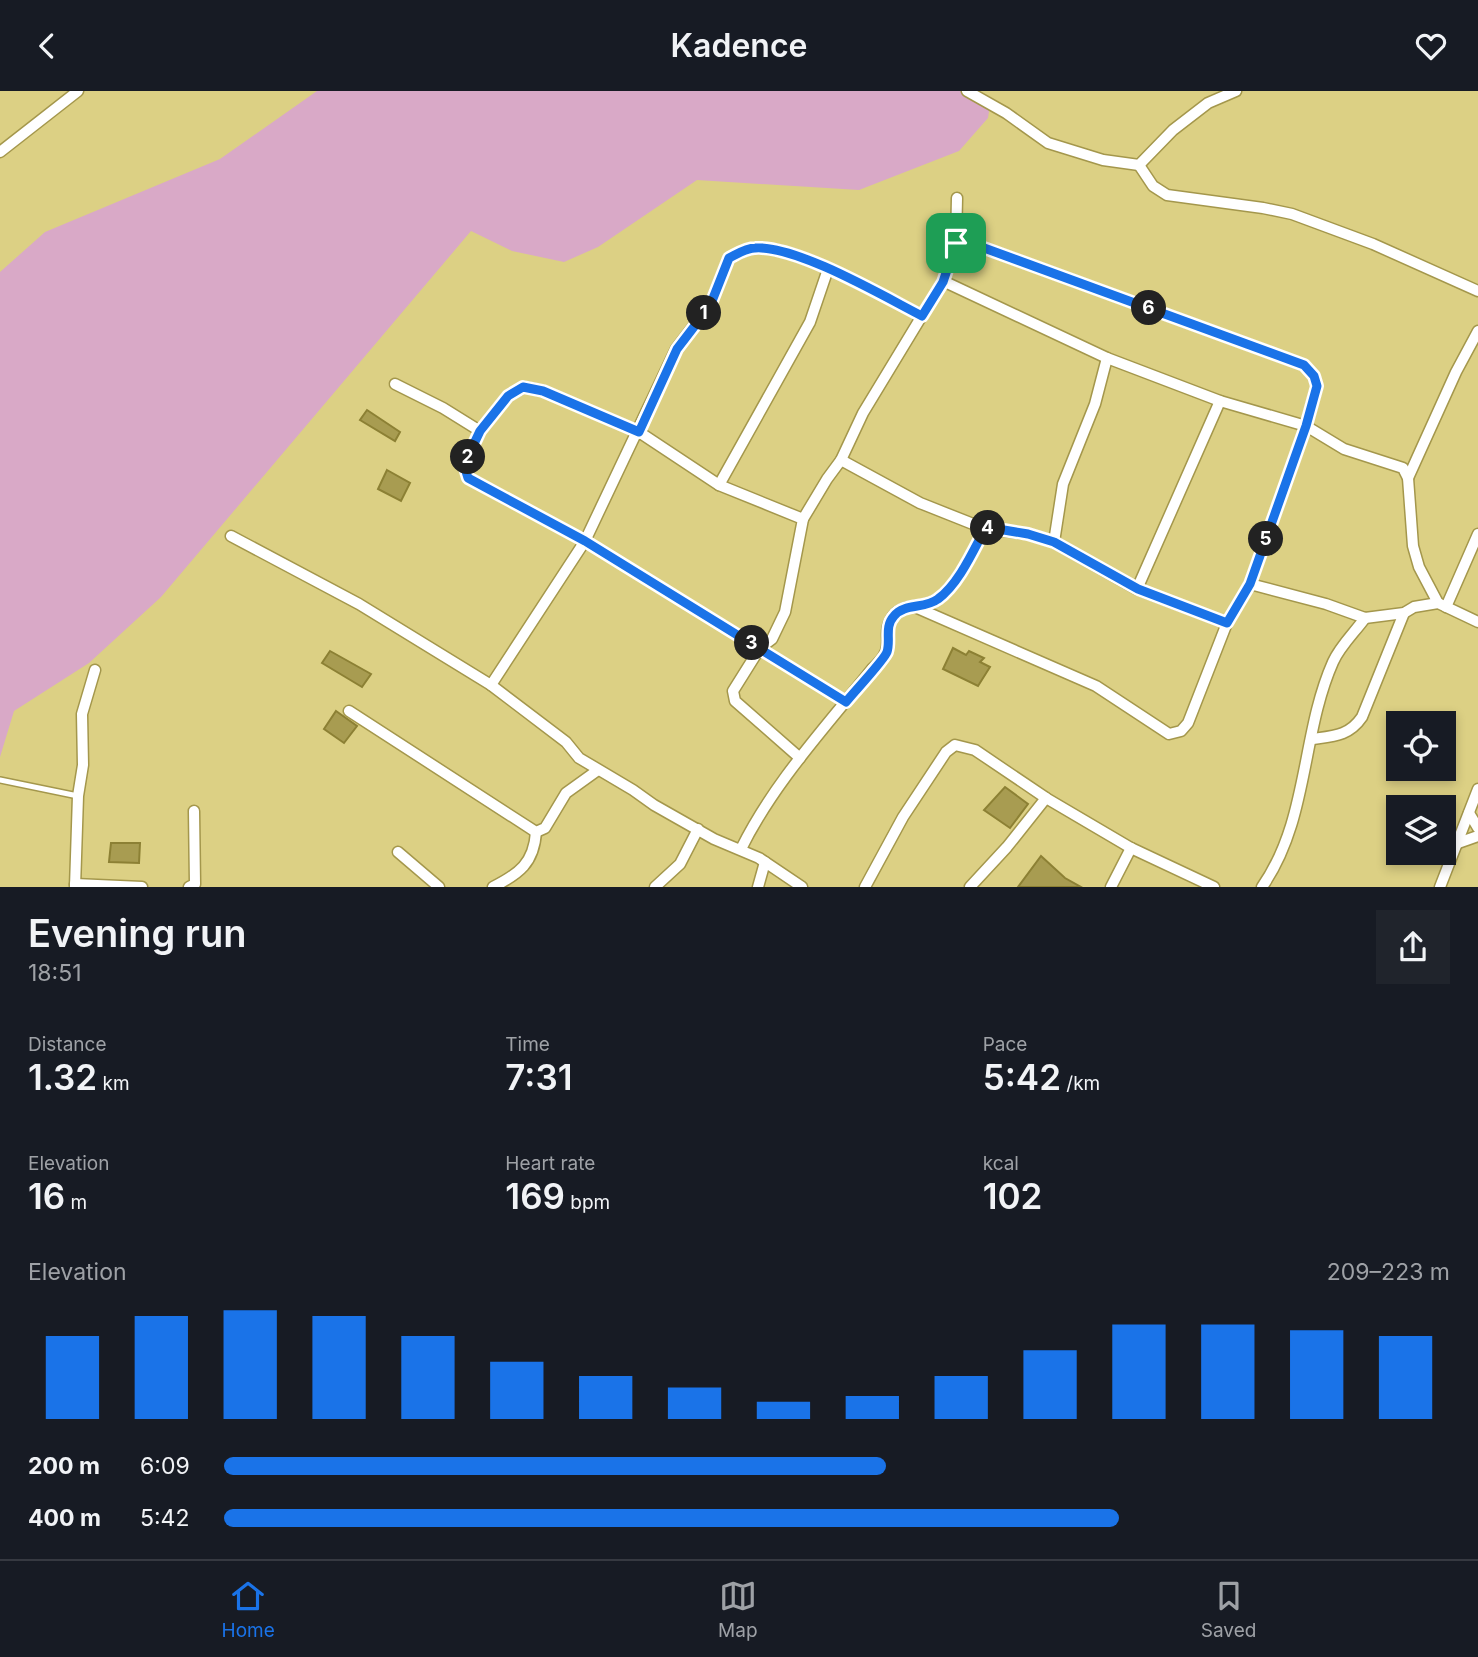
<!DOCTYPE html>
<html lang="en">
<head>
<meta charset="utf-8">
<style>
	body { margin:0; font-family:Inter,sans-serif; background:#20242c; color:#f1f3f6; height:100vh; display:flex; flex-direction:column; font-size:26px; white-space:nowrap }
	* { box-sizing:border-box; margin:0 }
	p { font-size:23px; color:#9ea1a6 }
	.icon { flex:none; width:38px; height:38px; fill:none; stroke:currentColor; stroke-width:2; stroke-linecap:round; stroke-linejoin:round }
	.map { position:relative; height:796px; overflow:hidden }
	.side { display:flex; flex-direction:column; background:#171b24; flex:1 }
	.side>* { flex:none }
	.buttons { position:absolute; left:1386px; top:620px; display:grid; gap:14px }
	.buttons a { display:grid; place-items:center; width:70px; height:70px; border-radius:0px; background:#171b24; box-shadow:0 4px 10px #0003; font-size:35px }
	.pin { position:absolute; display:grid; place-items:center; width:60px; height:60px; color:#fff; margin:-30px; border-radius:14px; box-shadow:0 4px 10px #0006 }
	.km { position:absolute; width:35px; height:35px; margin:-18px; border-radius:50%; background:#222; color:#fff; font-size:19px; line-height:35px; text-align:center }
	.round { display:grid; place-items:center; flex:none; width:74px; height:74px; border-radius:0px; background:#20242c }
	.overview { display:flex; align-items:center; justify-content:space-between; height:119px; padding:0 28px }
	h1 { font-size:38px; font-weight:600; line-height:52px }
	.metrics { display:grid; grid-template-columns:repeat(3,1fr); gap:10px; height:119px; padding:7px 28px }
	.metrics div { display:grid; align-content:center }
	.metrics b { font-size:35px; font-weight:600 }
	.metrics small { font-size:19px; font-weight:400 }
	.metrics p { font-size:19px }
	.chart { height:196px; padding:14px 28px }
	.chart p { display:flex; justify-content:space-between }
	.chart svg { width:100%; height:126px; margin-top:7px; stroke:#1a73e8; stroke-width:6 }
	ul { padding:0 28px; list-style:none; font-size:23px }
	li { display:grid; grid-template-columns:112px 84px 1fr; align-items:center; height:52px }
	li i { height:18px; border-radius:9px; background:#1a73e8 }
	header { display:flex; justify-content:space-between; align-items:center; height:91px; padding:0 28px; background:#171b24; font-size:32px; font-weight:600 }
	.tabs { display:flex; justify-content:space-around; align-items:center; height:98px; border-top:2px solid #363941; background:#171b24; font-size:19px; color:#9ea1a6 }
	.tabs a { display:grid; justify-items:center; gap:4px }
	.tabs .current { color:#1a73e8 }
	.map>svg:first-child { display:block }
	.green { fill:#d9a9c7 }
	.building { fill:#a89c51; stroke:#8c8034; stroke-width:2 }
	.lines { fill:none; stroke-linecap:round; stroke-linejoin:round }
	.lane-casing { stroke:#a4974c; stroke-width:8 }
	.street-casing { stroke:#a4974c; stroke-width:13 }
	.lane { stroke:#fff; stroke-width:5 }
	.street { stroke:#fff; stroke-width:10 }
	.route-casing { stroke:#fff; stroke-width:14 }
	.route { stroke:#1a73e8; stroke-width:9 }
</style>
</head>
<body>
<header><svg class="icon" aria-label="back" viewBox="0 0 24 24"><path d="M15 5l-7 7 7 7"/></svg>Kadence<svg class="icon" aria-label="heart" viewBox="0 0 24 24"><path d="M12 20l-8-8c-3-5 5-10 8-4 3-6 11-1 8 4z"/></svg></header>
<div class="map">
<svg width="1478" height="796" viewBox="0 0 1478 796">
	<rect width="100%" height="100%" fill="#dcd084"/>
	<path class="green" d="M 317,0 L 965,0 L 990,14 L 988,27 L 959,60 L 859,99 L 697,89 L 598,156 L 564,171 L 512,160 L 471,140 L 161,506 L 89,572 L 14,620 L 0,666 L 0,181 L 45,141 L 220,68 Z"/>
	<g class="building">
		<path d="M 367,319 L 400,341 L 395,350 L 360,329 Z"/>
		<path d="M 387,379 L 410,392 L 401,410 L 378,398 Z"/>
		<path d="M 953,557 L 966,564 L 969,560 L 984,567 L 980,571 L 990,576 L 978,595 L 943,578 Z"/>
		<path d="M 330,560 L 371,583 L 362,596 L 322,572 Z"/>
		<path d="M 336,620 L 357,635 L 344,652 L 324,638 Z"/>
		<path d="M 1005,696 L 1028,713 L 1010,737 L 984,719 Z"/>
		<path d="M 111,752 L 140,752 L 139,772 L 109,771 Z"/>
		<path d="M 1041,765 L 1065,787 L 1081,796 L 1018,796 Z"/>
	</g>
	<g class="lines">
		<defs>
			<path id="lane" d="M 0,689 L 78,705"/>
			<g id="street">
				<path d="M 967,0 L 1006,22 L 1048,52 L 1103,69 L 1139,74 L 1173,39 L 1208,12 L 1236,0"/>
				<path d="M 0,61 L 78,0"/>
				<path d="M 1139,74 L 1153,95 L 1167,104 L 1263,117 L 1292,123 L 1373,153 L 1478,200"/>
				<path d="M 956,152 L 957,107"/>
				<path d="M 395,293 L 443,317 L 480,340"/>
				<path d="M 841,369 L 920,412 L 973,433 L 997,439 L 1028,443 L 1054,451 L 1137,498 L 1227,532 L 1250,493 L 1326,513 L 1365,527 L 1404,522 L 1414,516 L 1438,512 L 1478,531"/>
				<path d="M 1408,387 L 1456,281 L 1478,240"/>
				<path d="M 719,394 L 810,231 L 828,178"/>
				<path d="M 803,428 L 827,388 L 841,369 L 863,322 L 943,190"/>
				<path d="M 231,445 L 359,513 L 491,594 L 566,651 L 579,667 L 633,699 L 654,714 L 714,748 L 759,767 L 802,796"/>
				<path d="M 1054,451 L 1063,393 L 1095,313 L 1107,267"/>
				<path d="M 1250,493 L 1306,335 L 1317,295 L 1314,285 L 1304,274 L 965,150 L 956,152 L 943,190 L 1107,267 L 1220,310 L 1306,335 L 1344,358 L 1403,377 L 1408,387 L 1413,455 L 1419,476 L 1438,512"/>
				<path d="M 1137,498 L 1220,310"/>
				<path d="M 915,516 L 1096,595 L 1169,643 L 1181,640 L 1188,632 L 1227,532"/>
				<path d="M 1446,516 L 1478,443"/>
				<path d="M 491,594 L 585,450 L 676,258 L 710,214 L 729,167 C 737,164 746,157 755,157 C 796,154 883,205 922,225"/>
				<path d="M 349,620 L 536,741 L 545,737 L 566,702 L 598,679"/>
				<path d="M 1312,648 C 1334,645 1349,645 1362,626 L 1404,522"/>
				<path d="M 800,667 L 735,610 L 733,600 L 760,557 L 772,548 L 785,521 L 803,428 L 719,394 L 639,341 L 543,300 L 524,296 L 508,305 L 480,340 L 464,374 L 468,387 L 585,450 L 846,611"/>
				<path d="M 1469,722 L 1478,737"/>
				<path d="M 1458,752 L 1478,745"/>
				<path d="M 741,758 C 774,691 826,636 872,578 C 900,554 878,546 893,525 C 903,512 924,518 938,508 C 958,494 974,458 986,436"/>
				<path d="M 398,761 L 439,796"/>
				<path d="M 75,793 L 142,796"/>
				<path d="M 75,796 L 78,705 L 83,674 L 82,623 L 95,579"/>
				<path d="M 189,796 L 195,793 L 194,720"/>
				<path d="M 493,796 C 519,783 534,772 536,741"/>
				<path d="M 655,796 L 680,773 L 698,738"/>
				<path d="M 758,796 L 765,771"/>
				<path d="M 865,796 L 903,726 L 946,661 L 955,654 L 975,659 L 1046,707 L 1131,757 L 1214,796"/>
				<path d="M 970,796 L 1007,756 L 1046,707"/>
				<path d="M 1111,796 L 1131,757"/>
				<path d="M 1262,796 C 1309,729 1301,643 1333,571 C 1340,555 1355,541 1365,527"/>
				<path d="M 1440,796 L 1478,698"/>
			</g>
		</defs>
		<use href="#lane" class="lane-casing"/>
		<use href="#street" class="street-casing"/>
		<use href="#lane" class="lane"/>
		<use href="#street" class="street"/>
	</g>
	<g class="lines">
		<defs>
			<path id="route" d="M 965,150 L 1304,274 L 1314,285 L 1317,295 L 1306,335 L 1250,493 L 1227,532 L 1138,498 L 1054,451 L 1028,443 L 986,436 C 974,458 959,493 938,508 C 925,518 904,512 894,525 C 884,536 891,549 887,561 C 885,568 853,602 846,611 L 585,450 L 468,387 L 464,374 L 480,340 L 508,305 L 523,296 L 543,300 L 639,341 L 677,258 L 710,215 L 729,167 C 737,163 746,157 755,157 C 796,154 883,205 922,225 L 943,191 L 956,152 Z"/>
		</defs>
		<use href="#route" class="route-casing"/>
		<use href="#route" class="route"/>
	</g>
</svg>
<div class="buttons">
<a><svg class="icon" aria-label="locate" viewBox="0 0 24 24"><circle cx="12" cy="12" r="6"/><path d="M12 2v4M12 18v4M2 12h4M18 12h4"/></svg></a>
<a><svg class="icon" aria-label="layers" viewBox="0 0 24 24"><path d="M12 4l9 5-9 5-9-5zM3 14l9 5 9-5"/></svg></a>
</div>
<div class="pin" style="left:956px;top:152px;background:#1e9e55"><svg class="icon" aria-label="arrive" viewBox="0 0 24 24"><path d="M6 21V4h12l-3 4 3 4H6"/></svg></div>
<b class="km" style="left:704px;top:222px">1</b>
<b class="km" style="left:468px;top:366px">2</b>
<b class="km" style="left:752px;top:552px">3</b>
<b class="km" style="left:988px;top:437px">4</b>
<b class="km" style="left:1266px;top:448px">5</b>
<b class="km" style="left:1149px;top:217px">6</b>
</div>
<section class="side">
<div class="overview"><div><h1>Evening run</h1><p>18:51</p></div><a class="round"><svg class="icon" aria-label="share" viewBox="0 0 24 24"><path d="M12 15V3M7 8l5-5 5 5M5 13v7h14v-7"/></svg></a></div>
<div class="metrics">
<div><p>Distance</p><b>1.32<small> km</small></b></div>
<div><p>Time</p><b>7:31</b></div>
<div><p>Pace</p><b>5:42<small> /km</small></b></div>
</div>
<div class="metrics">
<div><p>Elevation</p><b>16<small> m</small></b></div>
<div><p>Heart rate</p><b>169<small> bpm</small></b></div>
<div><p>kcal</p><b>102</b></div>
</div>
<div class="chart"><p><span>Elevation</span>209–223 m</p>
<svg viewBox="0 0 160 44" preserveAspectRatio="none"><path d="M5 44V15M15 44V8M25 44V6M35 44V8M45 44V15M55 44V24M65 44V29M75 44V33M85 44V38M95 44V36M105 44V29M115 44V20M125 44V11M135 44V11M145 44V13M155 44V15"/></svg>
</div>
<ul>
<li><b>200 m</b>6:09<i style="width:54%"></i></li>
<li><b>400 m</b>5:42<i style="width:73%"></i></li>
</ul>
</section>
<nav class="tabs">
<a class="current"><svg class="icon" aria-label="home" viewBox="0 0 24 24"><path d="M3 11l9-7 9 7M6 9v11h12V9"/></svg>Home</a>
<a><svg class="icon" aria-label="map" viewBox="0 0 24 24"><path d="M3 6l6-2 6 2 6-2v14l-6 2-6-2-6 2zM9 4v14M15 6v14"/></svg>Map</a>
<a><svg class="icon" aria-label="saved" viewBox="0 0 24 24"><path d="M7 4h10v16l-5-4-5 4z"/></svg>Saved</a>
</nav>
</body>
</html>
